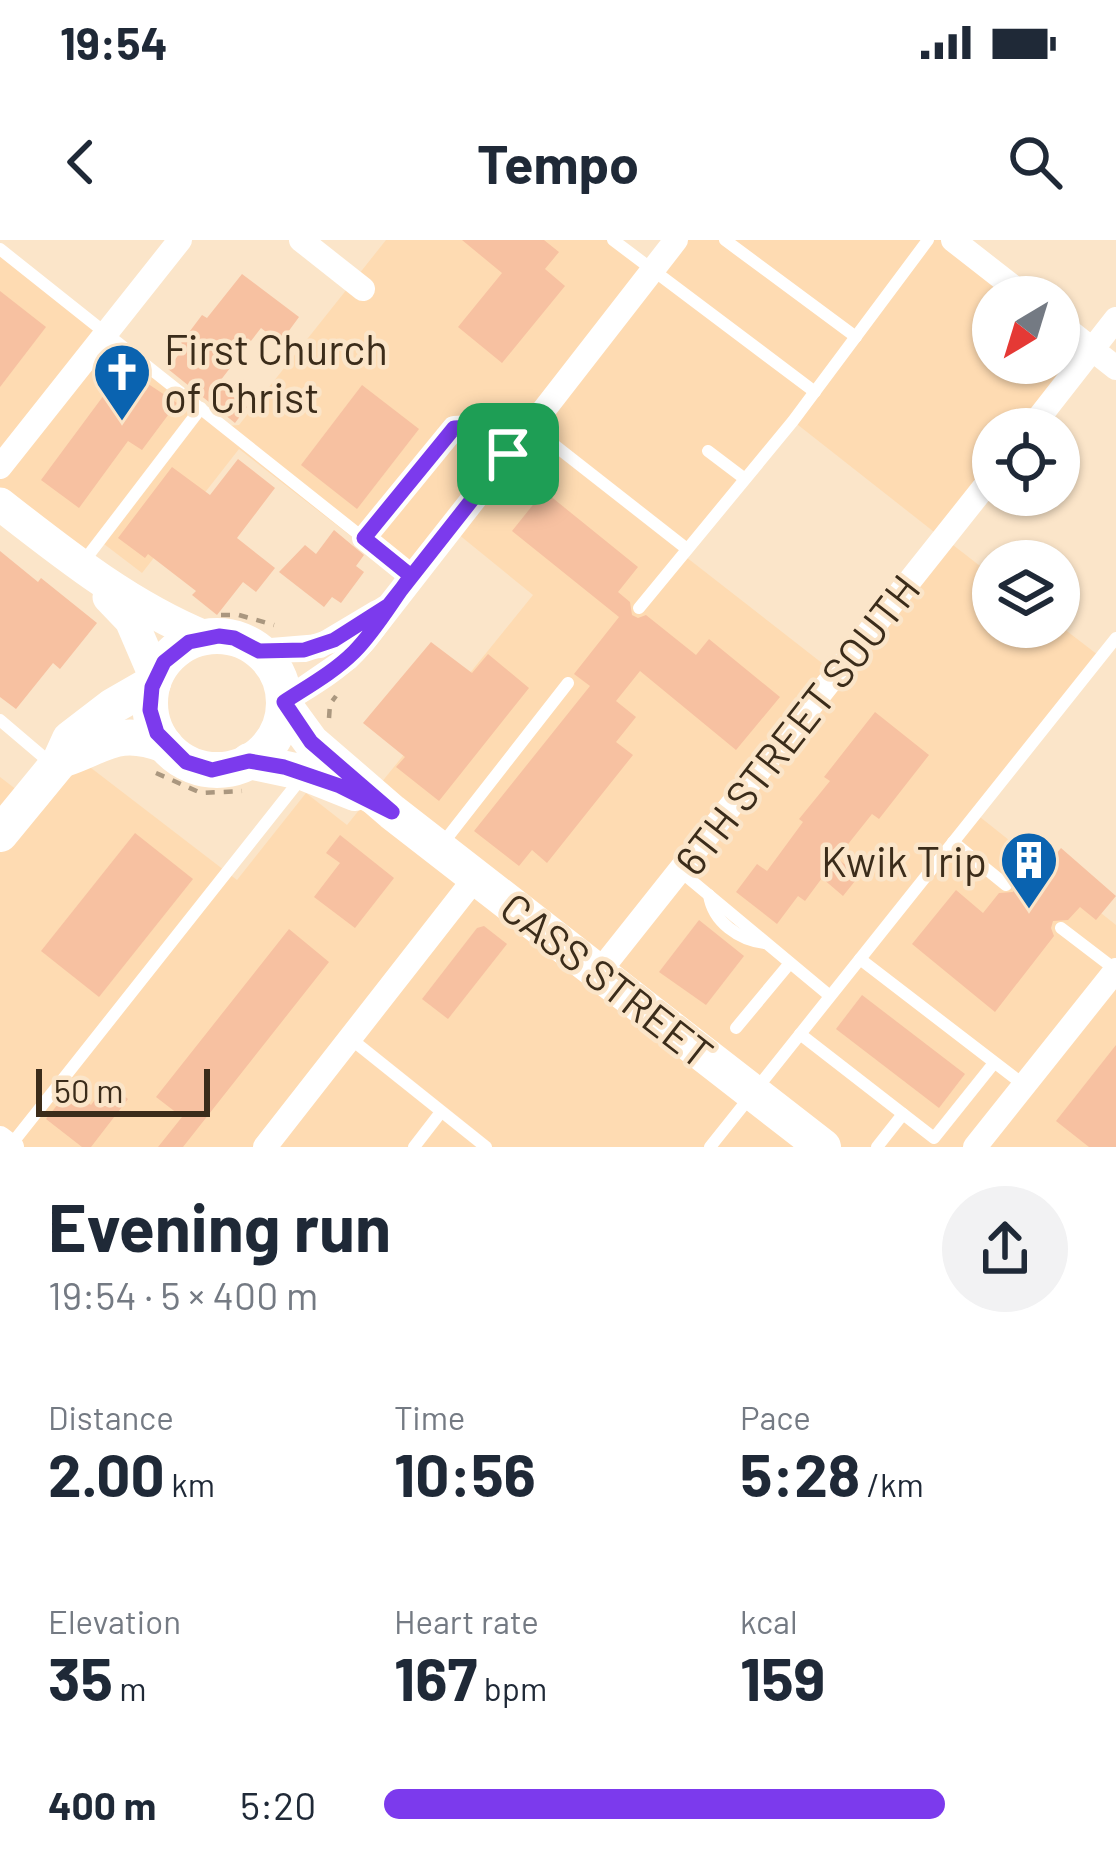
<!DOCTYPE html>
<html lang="en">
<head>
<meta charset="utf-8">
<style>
	body { margin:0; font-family:Barlow,sans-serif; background:#f2f2f3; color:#1f2937; height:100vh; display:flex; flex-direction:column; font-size:45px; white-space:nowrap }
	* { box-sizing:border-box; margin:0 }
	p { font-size:39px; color:#747a83 }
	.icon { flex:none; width:66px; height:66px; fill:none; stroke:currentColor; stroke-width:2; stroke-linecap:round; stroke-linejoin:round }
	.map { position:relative; height:907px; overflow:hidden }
	.panel { display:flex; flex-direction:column; background:#fff; flex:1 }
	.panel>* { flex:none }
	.needle { width:78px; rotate:218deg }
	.buttons { position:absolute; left:972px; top:36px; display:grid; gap:24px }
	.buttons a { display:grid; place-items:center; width:108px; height:108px; border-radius:50%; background:#fff; box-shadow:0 3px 9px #0004; font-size:60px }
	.scale { position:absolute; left:36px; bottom:30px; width:174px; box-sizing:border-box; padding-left:12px; border:6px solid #3b2c1a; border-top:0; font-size:33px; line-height:42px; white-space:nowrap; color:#3b2c1a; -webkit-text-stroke:9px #fbe5c9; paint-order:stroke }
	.pin { position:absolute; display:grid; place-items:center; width:102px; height:102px; color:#fff; margin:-51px; border-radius:24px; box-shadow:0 6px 18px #0006 }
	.round { display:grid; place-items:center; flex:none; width:126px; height:126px; border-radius:63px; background:#f2f2f3 }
	.overview { display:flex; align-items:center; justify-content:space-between; height:204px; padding:0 48px }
	h1 { font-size:66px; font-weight:700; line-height:90px }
	.metrics { display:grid; grid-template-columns:repeat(3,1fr); gap:18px; height:204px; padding:12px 48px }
	.metrics div { display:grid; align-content:center }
	.metrics b { font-size:60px; font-weight:700 }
	.metrics small { font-size:33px; font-weight:400 }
	.metrics p { font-size:33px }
	ul { padding:0 48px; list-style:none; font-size:39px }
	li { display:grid; grid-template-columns:192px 144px 1fr; align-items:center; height:90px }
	li i { height:30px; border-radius:15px; background:#7c3aed }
	.status { display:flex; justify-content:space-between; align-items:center; height:84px; padding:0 60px; background:#fff; direction:ltr }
	.status svg { height:33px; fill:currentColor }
	header { display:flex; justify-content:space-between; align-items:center; height:156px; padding:0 48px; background:#fff; font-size:54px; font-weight:700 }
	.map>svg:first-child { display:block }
	.built { fill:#fedbb2; fill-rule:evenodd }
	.building { fill:#f7c1a1 }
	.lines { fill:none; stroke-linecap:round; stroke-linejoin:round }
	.path { stroke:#aa977f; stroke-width:4.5; stroke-dasharray:9 9; stroke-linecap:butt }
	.service { stroke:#fff; stroke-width:12 }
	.minor { stroke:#fff; stroke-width:24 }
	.tertiary { stroke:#fff; stroke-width:33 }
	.secondary { stroke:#fff; stroke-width:36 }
	.route-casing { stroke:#fff; stroke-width:24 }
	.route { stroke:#7c3aed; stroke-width:15 }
	.labels { text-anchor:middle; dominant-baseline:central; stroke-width:9; stroke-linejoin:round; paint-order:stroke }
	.poi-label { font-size:42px; fill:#3b2c1a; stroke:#fbe5c9; text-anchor:start }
	.street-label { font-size:42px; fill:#3b2c1a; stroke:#fbe5c9 }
</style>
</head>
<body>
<div class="status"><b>19:54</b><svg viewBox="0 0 49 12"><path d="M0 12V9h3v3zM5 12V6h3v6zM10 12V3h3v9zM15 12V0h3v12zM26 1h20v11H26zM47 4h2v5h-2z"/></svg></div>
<header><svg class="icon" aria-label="back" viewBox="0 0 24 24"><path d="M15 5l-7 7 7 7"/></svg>Tempo<svg class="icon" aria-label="search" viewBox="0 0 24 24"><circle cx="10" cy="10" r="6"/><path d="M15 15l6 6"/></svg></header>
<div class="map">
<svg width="1116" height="907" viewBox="0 0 1116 907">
	<rect width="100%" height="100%" fill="#fbe5c9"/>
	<path class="built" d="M 386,0 L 613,0 L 652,30 L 676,0 L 953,0 L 1026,57 L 993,57 L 993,123 L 1059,123 L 1059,83 L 1092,109 L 1030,189 L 993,189 L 993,236 L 944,298 L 993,336 L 993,387 L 1059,385 L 1098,415 L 980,577 L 1116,685 L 1116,907 L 0,907 L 0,537 L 43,570 L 82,521 L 237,640 L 306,553 L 347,585 L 533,355 L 458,294 L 416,347 L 239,209 L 142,333 L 104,304 L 83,329 L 0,264 L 0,9 L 225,186 L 239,185 ZM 793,181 L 943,299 L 836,434 L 686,317 Z"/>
	<g class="building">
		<path d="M 462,0 L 544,0 L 559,12 L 545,29 L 565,46 L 502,123 L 458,87 L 502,33 Z"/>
		<path d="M 242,34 L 299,77 L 280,103 L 261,88 L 220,141 L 219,146 L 247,167 L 235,183 L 168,129 L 185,106 L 181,103 L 202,75 L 207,78 Z"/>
		<path d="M 0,51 L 46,87 L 0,147 Z"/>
		<path d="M 124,128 L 177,163 L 142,210 L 128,201 L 79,268 L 41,240 Z"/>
		<path d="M 362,145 L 419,189 L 357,269 L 301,225 Z"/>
		<path d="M 238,219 L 275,248 L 237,298 L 275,328 L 256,352 L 243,342 L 217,375 L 192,355 L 196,351 L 148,314 L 145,318 L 118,298 L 172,227 L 210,255 Z"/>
		<path d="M 544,251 L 638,327 L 618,352 L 630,362 L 632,375 L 638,378 L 646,375 L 696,415 L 709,399 L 780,457 L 736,510 L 640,431 L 616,461 L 636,477 L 616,502 L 633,515 L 547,623 L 532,610 L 519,626 L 474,591 L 590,446 L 574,434 L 619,377 L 512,291 Z"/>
		<path d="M 334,290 L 364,315 L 356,326 L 364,332 L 341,363 L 332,357 L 324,367 L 279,332 L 305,305 L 316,314 Z"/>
		<path d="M 0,311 L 38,342 L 41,338 L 97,383 L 60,429 L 53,423 L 16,469 L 0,457 Z"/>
		<path d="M 431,402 L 472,433 L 488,414 L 529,448 L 439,561 L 396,527 L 405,517 L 363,483 Z"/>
		<path d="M 875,472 L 929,515 L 879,579 L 872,574 L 837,618 L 859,636 L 843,656 L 822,638 L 805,661 L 798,656 L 777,684 L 736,652 L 757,624 L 767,631 L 803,582 L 799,579 L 830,541 L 824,537 Z"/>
		<path d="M 135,593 L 193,639 L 99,757 L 41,711 Z"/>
		<path d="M 340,595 L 394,638 L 355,688 L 314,657 L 340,623 L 326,613 Z"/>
		<path d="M 1061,608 L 1116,656 L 1096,680 L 1080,667 L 1068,680 L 1053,681 L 1051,688 L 1054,696 L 995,772 L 912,704 L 956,650 L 983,673 L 999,653 L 1013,652 L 1016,645 L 1013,636 L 1027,648 Z"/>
		<path d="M 699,680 L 744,716 L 706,765 L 659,732 Z"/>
		<path d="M 484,686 L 507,704 L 448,779 L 422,759 L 477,688 Z"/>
		<path d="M 289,689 L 329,722 L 183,907 L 158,907 L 182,877 L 156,857 Z"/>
		<path d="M 862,755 L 965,834 L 939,868 L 836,789 Z"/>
		<path d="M 1116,805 L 1116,907 L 1089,907 L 1056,881 Z"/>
		<path d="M 107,843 L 128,859 L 91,907 L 82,907 L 46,879 L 70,849 L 91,865 Z"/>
	</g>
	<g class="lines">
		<g class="path">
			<path d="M 221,375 L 239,375 L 274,385"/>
			<path d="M 329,478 L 330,464 L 336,456"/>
			<path d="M 156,533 L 201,553 L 242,551"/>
		</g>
		<g class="service">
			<path d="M 613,0 L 815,152"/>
			<path d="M 725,0 L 856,97"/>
			<path d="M 0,9 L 411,336"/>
			<path d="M 530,186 L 687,309"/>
			<path d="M 708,211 L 745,239"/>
			<path d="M 364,298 L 454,187 L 472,187 L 508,213"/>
			<path d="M 84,321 L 201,168"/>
			<path d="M 639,368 L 793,181 L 928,0"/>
			<path d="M 0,480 L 54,526"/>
			<path d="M 953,602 L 1006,645"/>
			<path d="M 443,603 L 568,443"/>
			<path d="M 680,631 L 830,756"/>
			<path d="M 709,655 C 713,682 739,700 765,703"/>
			<path d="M 1061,688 L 1116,730"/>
			<path d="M 860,719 L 1024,845"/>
			<path d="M 736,788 L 790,723"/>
			<path d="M 800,794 L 934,898 L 994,823"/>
			<path d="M 351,799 L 486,907"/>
			<path d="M 10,906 L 303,536"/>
			<path d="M 414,907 L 441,872"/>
			<path d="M 710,907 L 1116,398"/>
			<path d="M 877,907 L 903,874"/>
		</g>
		<g class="minor">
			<path d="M 301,0 L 363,49"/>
			<path d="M 953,0 L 1026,57"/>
			<path d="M 1059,83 L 1116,128"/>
			<path d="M 1030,189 L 1116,79"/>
			<path d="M 0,227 L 180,0"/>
			<path d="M 259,411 L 320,406 L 377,372"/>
			<path d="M 284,462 L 348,418 L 365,400 L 676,0"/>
			<path d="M 599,732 L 993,236"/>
			<path d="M 0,898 L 12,907"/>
			<path d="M 265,907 L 476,637"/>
			<path d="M 975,907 L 1116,730"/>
		</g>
		<g class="tertiary">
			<path d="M 0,264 C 64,314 129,366 205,397"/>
			<path d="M 109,357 L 131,380 L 155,436"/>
		</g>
		<g class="secondary">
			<circle cx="217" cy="463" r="67"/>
			<path d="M 284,465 L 311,502 L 392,572 L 823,907"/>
			<path d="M 64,519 C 105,505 118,487 165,505"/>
			<path d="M 249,521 L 305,533 L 355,553"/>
			<path d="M 0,594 L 60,521 L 70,499 L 113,466 L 153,443"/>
		</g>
	</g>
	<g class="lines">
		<defs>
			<path id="route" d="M 508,214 L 389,365 L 334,400 L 304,410 L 259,411 L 234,398 L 219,396 L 189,402 L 164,422 L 152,447 L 150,470 L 157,493 L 186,522 L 212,530 L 249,521 L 284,527 L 340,546 L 392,572 L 311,502 L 284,462 C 307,447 334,432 354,412 C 376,390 392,361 411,336 L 364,298 L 454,188 L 472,187 L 508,214"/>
		</defs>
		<use href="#route" class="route-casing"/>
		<use href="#route" class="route"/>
	</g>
	<defs>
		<symbol id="church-pin" viewBox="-11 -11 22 30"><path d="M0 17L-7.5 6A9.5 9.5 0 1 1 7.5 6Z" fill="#0a63b0" stroke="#fbe5c9"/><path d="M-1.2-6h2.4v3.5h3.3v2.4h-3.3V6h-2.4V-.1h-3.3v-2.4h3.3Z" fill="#fff"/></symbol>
		<symbol id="building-pin" viewBox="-11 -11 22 30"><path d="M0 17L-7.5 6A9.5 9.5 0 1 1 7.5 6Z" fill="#0a63b0" stroke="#fbe5c9"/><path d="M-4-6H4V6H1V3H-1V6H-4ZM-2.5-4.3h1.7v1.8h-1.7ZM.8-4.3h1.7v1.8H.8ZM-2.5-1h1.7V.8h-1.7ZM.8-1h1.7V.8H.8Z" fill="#fff"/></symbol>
	</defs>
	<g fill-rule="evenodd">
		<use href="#church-pin" x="89" y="99" width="66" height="90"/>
		<use href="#building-pin" x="996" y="587" width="66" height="90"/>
	</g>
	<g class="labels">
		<g class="poi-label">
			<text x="164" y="108">First Church<tspan x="164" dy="48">of Christ</tspan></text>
			<text x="987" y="620" text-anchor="end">Kwik Trip</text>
		</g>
		<g class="street-label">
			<text transform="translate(796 484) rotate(-52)">6TH STREET SOUTH</text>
			<text transform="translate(608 739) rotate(38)">CASS STREET</text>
		</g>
	</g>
</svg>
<div class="buttons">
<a><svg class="needle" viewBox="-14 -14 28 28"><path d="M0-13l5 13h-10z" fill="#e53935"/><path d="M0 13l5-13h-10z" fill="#747a83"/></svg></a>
<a><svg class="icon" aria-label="locate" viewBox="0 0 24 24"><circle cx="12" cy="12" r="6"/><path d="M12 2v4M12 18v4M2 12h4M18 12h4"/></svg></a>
<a><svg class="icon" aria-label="layers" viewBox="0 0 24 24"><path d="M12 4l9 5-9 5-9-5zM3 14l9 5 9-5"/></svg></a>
</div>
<div class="scale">50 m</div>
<div class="pin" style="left:508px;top:214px;background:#1e9e55"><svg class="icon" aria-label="arrive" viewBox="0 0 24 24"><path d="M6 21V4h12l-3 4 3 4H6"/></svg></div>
</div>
<section class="panel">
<div class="overview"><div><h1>Evening run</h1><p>19:54 · 5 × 400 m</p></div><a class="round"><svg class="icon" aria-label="share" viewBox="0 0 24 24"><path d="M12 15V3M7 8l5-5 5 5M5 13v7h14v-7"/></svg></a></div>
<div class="metrics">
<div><p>Distance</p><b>2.00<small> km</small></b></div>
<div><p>Time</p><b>10:56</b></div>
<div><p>Pace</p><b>5:28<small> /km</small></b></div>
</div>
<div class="metrics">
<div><p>Elevation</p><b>35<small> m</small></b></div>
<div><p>Heart rate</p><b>167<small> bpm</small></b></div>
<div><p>kcal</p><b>159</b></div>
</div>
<ul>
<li><b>400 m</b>5:20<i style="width:82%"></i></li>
</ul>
</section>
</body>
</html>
